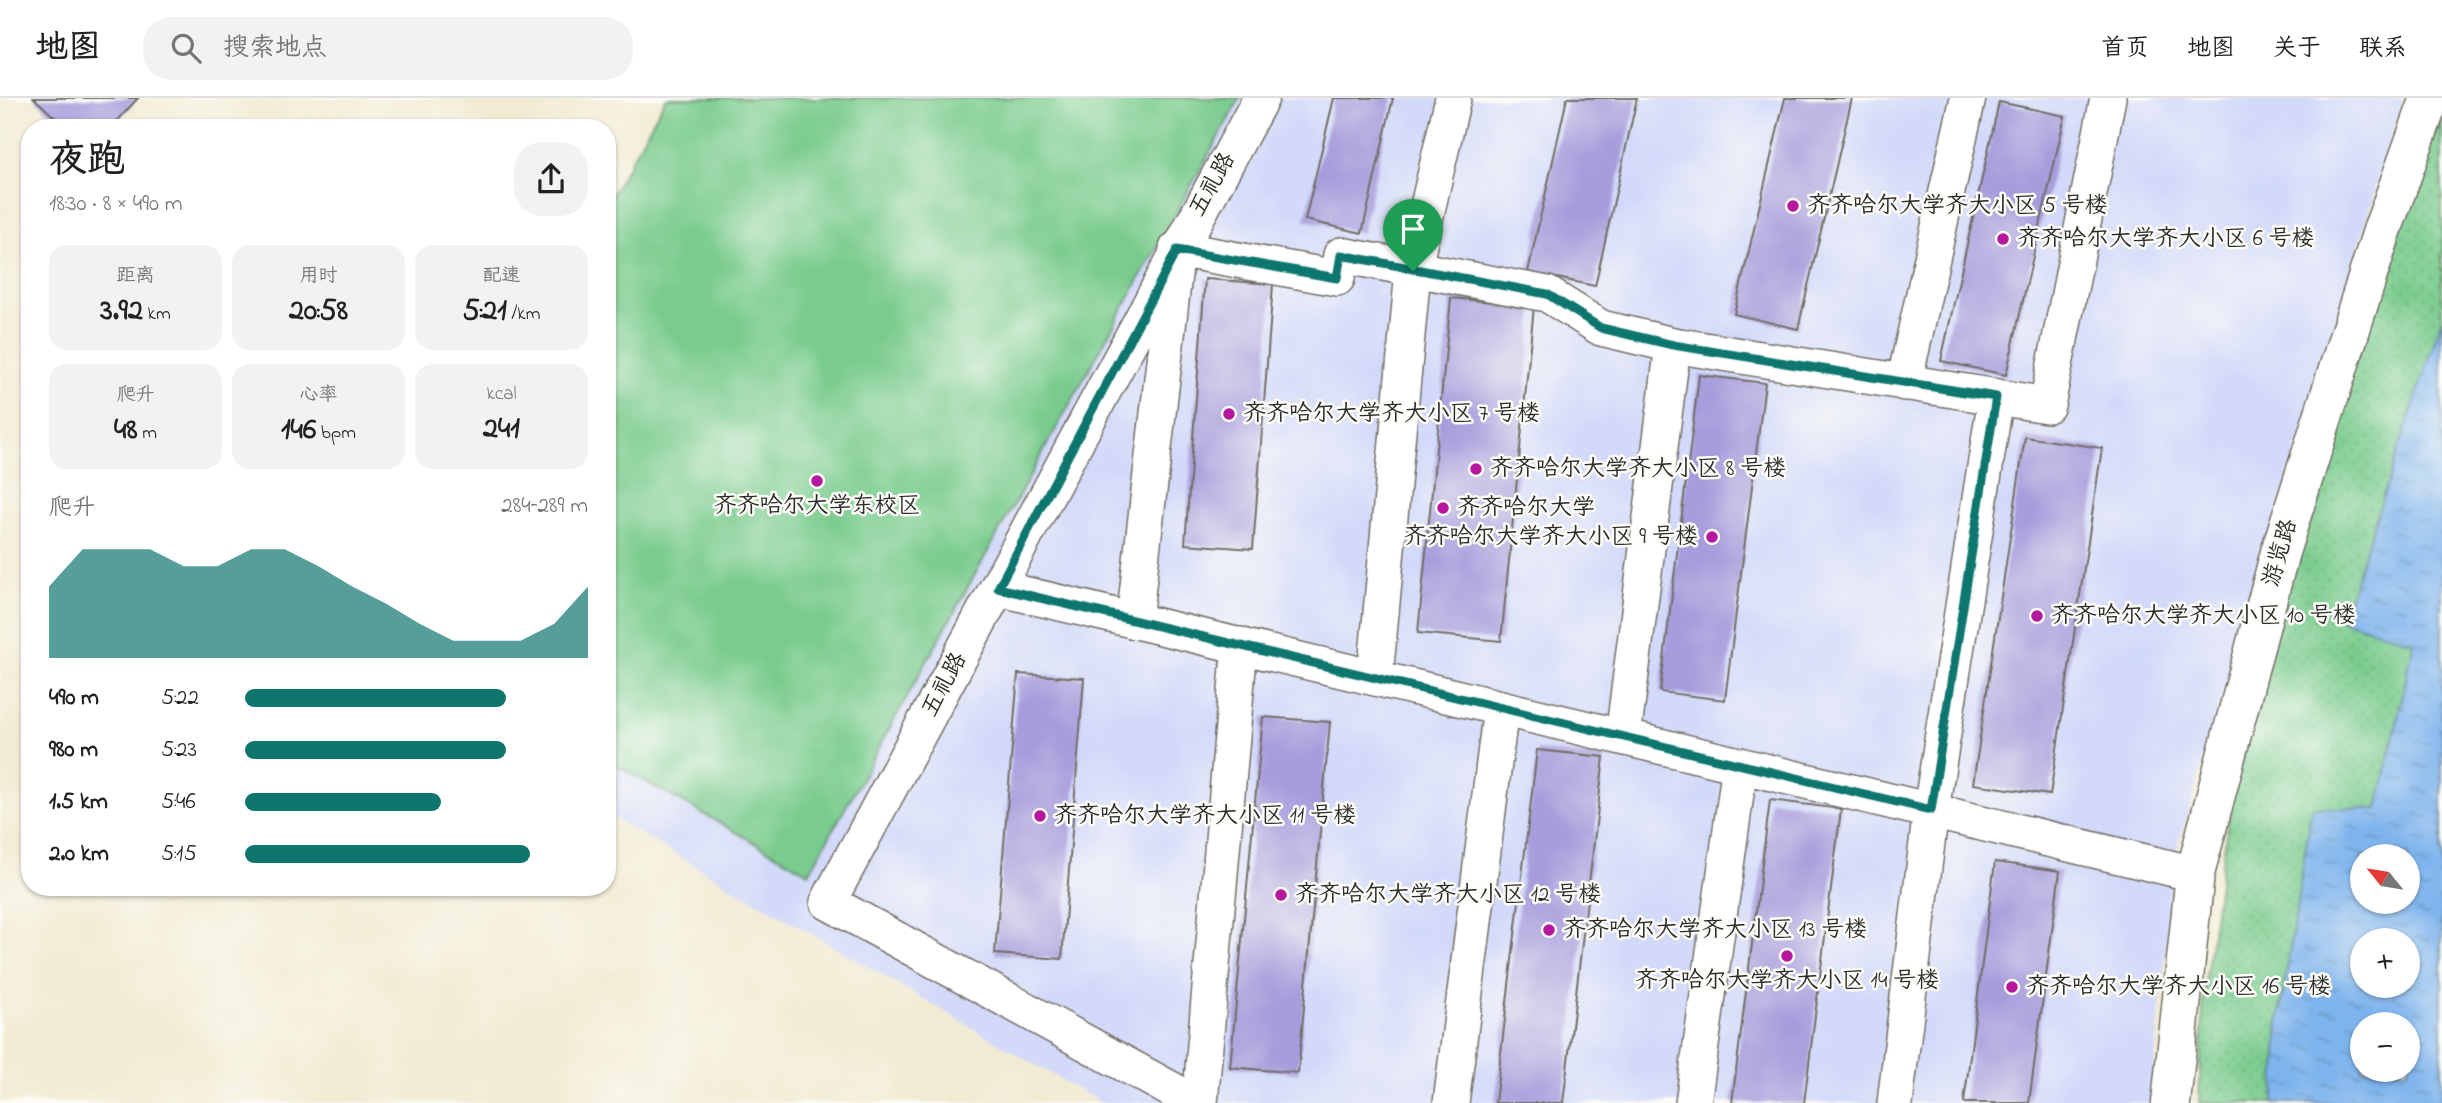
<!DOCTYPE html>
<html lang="zh">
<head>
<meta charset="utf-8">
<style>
	body { margin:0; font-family:"Indie Flower","LXGW WenKai TC",sans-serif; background:#f2f2f2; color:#222; height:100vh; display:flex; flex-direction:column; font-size:26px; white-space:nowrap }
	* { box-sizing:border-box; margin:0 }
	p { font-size:23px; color:#767676 }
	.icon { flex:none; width:38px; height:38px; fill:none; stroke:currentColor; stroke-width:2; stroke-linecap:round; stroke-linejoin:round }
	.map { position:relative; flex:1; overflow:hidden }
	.panel { position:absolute; left:21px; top:21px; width:595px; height:777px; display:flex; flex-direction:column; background:#fff; border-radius:28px; box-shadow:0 2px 5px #0004 }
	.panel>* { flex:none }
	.needle { width:46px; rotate:300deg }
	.controls { position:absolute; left:2350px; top:746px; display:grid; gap:14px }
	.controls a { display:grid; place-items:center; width:70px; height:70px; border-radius:50%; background:#fff; box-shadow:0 2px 5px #0004; font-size:35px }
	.pin { position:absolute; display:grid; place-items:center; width:60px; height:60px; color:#fff; margin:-72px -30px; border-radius:50% 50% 50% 0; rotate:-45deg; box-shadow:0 0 7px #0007 }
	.pin .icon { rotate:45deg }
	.round { display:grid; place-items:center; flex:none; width:74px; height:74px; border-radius:28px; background:#f2f2f2 }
	.summary { display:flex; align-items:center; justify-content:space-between; height:119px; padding:0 28px }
	h1 { font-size:38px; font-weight:700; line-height:52px }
	.stats { display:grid; grid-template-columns:repeat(3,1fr); gap:10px; height:119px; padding:7px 28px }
	.stats div { display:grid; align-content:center; border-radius:18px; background:#f2f2f2; text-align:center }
	.stats b { font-size:30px; font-weight:700 }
	.stats small { font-size:19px; font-weight:400 }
	.stats p { font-size:19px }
	.chart { height:196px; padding:14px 28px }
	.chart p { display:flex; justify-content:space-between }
	.chart svg { width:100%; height:126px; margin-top:7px; fill:#0f766e; opacity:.7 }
	ul { padding:0 28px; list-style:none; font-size:23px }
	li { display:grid; grid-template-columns:112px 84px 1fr; align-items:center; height:52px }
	li i { height:18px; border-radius:9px; background:#0f766e }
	header { display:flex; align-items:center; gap:42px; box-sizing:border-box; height:98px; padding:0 35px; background:#fff; border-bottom:2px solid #e0e0e0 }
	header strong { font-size:33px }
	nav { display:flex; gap:38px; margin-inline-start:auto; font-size:24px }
	.search { width:490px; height:63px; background:#f2f2f2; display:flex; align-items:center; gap:18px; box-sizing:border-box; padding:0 24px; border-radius:28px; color:#767676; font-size:26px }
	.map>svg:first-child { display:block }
	.built { fill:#d2d9f9 }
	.grass { fill:url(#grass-dots); stroke:#527c5c; stroke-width:2; fill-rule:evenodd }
	.garden { fill:#7acc8e; stroke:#527c5c; stroke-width:2 }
	.water { fill:url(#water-ripples); stroke:#54708c; stroke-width:2; fill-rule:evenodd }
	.building { fill:#a79cdc }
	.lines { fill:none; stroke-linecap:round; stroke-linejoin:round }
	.minor-casing { stroke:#716e66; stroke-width:38 }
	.tertiary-casing { stroke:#716e66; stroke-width:41 }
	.minor { stroke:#fff; stroke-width:35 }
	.tertiary { stroke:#fff; stroke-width:38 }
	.route-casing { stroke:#fff; stroke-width:14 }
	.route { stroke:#0f766e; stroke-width:9 }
	.poi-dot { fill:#b5179e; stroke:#fdfcf7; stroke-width:2.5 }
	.labels { text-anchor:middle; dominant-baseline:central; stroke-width:5; stroke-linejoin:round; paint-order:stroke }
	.street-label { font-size:23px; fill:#2b2b2b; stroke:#fdfcf7 }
	.poi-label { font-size:23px; fill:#2b2b2b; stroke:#fdfcf7; text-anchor:start }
</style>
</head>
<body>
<header>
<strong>地图</strong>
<div class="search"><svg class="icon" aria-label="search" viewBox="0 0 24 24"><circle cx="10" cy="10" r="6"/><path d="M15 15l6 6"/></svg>搜索地点</div>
<nav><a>首页</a><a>地图</a><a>关于</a><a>联系</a></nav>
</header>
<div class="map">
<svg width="2442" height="1005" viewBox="0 0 2442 1005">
	<defs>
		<pattern id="grass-dots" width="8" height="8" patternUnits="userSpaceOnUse" patternTransform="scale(1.75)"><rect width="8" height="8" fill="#7acc8e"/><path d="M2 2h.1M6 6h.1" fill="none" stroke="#6aaf7b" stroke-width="1.8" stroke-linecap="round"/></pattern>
		<pattern id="water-ripples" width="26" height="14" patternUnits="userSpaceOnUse" patternTransform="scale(1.75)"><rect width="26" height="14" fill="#7eb4ed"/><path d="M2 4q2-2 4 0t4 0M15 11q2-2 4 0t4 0" fill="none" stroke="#6793c0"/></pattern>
	</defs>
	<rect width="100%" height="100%" fill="#fdfcf7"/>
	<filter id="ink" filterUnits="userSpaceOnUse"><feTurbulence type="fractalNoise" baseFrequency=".0143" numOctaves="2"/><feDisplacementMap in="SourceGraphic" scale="14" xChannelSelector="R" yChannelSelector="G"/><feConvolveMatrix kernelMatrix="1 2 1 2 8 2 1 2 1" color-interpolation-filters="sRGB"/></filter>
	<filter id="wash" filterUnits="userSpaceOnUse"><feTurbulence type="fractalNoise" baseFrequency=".00686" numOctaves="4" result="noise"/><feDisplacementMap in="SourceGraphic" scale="28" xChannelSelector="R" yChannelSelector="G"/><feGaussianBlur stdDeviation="1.57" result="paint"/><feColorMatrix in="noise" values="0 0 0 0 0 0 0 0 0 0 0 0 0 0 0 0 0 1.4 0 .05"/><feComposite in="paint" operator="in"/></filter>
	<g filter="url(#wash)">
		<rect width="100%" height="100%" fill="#f2ebd3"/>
		<path class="built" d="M 666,0 L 2403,0 L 2175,758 L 2151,1005 L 1101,1005 L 607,716 L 607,105 Z"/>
		<path class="grass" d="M 2442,19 L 2442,1005 L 2199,1005 L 2204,891 L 2238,651 L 2379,170 ZM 2362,758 L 2408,758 L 2408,803 L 2362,803 ZM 2362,842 L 2408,842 L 2408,887 L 2362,887 ZM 2362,926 L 2408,926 L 2408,971 L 2362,971 Z"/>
		<path class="garden" d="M 666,0 L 1240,0 L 809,775 L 607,662 L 607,105 Z"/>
		<path class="water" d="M 2442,221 L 2442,1005 L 2274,1005 L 2279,922 L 2312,709 L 2378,711 L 2414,544 L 2342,522 ZM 2362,758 L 2408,758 L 2408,803 L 2362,803 ZM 2362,842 L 2408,842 L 2408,887 L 2362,887 ZM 2362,926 L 2408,926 L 2408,971 L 2362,971 Z"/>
		<g id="blocks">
			<g class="building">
				<path d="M 34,0 L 138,0 L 111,30 L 66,30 Z"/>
				<path d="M 1334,0 L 1393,0 L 1362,135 L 1305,122 Z"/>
				<path d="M 1567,0 L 1637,0 L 1595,188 L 1528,174 Z"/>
				<path d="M 1785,0 L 1852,0 L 1798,231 L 1734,216 Z"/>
				<path d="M 1999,4 L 2065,18 L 2006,277 L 1941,263 Z"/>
				<path d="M 1205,181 L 1273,186 L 1253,451 L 1185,446 Z"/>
				<path d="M 1451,200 L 1534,208 L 1501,543 L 1418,535 Z"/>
				<path d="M 1699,277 L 1765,285 L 1725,602 L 1660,594 Z"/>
				<path d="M 2025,339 L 2102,350 L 2050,697 L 1973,686 Z"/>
				<path d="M 1018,576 L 1084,580 L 1062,861 L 995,856 Z"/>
				<path d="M 1263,619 L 1330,624 L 1298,975 L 1230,969 Z"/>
				<path d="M 1537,652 L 1604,659 L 1563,1005 L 1495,1005 Z"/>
				<path d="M 1770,702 L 1841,711 L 1804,1005 L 1732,1005 Z"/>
				<path d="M 1995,764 L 2060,773 L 2029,1005 L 1964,1005 Z"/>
			</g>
		</g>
	</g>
	<g filter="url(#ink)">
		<use href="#blocks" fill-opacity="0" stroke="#716e66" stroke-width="2"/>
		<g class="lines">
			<defs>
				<g id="minor">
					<path d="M 1904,285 L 1968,0"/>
					<path d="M 998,490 L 2195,776"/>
					<path d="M 1134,523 L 1177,151 L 1337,180 L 1341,157 L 1547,196 L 1601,230 L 1673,247 L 2047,307 L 2108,0"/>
					<path d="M 1375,579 L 1413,173 L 1453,0"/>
					<path d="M 1623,639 L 1673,247"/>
					<path d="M 1196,1005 L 828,804 L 1261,0"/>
					<path d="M 1200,1005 L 1240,547"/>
					<path d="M 1451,1005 L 1501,610"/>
					<path d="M 1693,1005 L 1740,667"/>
					<path d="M 1895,1005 L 1931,712 L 1996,299"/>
				</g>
				<path id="tertiary" d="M 2171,1005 L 2195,776 L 2280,454 L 2382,133 L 2430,0"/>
			</defs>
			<use href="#minor" class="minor-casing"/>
			<use href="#tertiary" class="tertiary-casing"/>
			<use href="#minor" class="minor"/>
			<use href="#tertiary" class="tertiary"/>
		</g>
	</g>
	<g class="lines" filter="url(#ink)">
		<defs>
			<path id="route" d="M 1177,152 L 1337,180 L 1341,157 L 1547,196 L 1601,230 L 1673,247 L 1996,299 L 1931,712 L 998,490 Z"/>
		</defs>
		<use href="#route" class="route-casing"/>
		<use href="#route" class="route"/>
	</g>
	<g class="poi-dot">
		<circle cx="1793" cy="108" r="7"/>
		<circle cx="2003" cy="141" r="7"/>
		<circle cx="1229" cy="316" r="7"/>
		<circle cx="1476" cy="371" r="7"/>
		<circle cx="817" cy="383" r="7"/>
		<circle cx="1443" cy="410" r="7"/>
		<circle cx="1712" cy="439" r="7"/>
		<circle cx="2037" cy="518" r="7"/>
		<circle cx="1040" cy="718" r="7"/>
		<circle cx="1281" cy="797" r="7"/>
		<circle cx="1549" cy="832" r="7"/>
		<circle cx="1787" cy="858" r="7"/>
		<circle cx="2012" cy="889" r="7"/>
	</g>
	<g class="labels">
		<g class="street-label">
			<text transform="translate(1213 87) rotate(-61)">五礼路</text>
			<text transform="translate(2281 455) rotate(-74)">游览路</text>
			<text transform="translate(945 587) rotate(-62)">五礼路</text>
		</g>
		<g class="poi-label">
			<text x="1807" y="108">齐齐哈尔大学齐大小区 5 号楼</text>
			<text x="2017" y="141">齐齐哈尔大学齐大小区 6 号楼</text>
			<text x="1243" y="316">齐齐哈尔大学齐大小区 7 号楼</text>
			<text x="1490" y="371">齐齐哈尔大学齐大小区 8 号楼</text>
			<text x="817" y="408" text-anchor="middle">齐齐哈尔大学东校区</text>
			<text x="1457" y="410">齐齐哈尔大学</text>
			<text x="1698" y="439" text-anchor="end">齐齐哈尔大学齐大小区 9 号楼</text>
			<text x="2051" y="518">齐齐哈尔大学齐大小区 10 号楼</text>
			<text x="1054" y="718">齐齐哈尔大学齐大小区 11 号楼</text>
			<text x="1295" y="797">齐齐哈尔大学齐大小区 12 号楼</text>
			<text x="1563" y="832">齐齐哈尔大学齐大小区 13 号楼</text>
			<text x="1787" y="883" text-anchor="middle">齐齐哈尔大学齐大小区 14 号楼</text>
			<text x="2026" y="889">齐齐哈尔大学齐大小区 16 号楼</text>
		</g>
	</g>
</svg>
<div class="controls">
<a><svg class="needle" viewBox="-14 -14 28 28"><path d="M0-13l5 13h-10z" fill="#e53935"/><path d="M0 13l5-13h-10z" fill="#767676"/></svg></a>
<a>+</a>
<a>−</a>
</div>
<div class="pin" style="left:1413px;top:173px;background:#1e9e55"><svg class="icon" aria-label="arrive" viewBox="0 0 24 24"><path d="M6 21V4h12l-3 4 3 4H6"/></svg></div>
<section class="panel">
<div class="summary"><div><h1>夜跑</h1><p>18:30 · 8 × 490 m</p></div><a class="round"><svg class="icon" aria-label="share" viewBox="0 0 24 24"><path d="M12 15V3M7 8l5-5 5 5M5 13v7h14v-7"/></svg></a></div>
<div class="stats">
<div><p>距离</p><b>3.92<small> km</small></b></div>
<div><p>用时</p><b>20:58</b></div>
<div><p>配速</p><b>5:21<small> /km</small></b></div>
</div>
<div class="stats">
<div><p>爬升</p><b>48<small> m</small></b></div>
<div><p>心率</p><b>146<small> bpm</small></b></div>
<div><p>kcal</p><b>241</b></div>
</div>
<div class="chart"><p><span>爬升</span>284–289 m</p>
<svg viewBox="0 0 160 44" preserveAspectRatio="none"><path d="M0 44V19L10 6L20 6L30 6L40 12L50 12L60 6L70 6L80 12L90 19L100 25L110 32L120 38L130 38L140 38L150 32L160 19V44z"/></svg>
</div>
<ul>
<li><b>490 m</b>5:22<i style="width:76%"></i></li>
<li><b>980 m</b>5:23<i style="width:76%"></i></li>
<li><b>1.5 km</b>5:46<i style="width:57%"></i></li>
<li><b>2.0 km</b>5:15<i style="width:83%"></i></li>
</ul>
</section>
</div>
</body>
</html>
